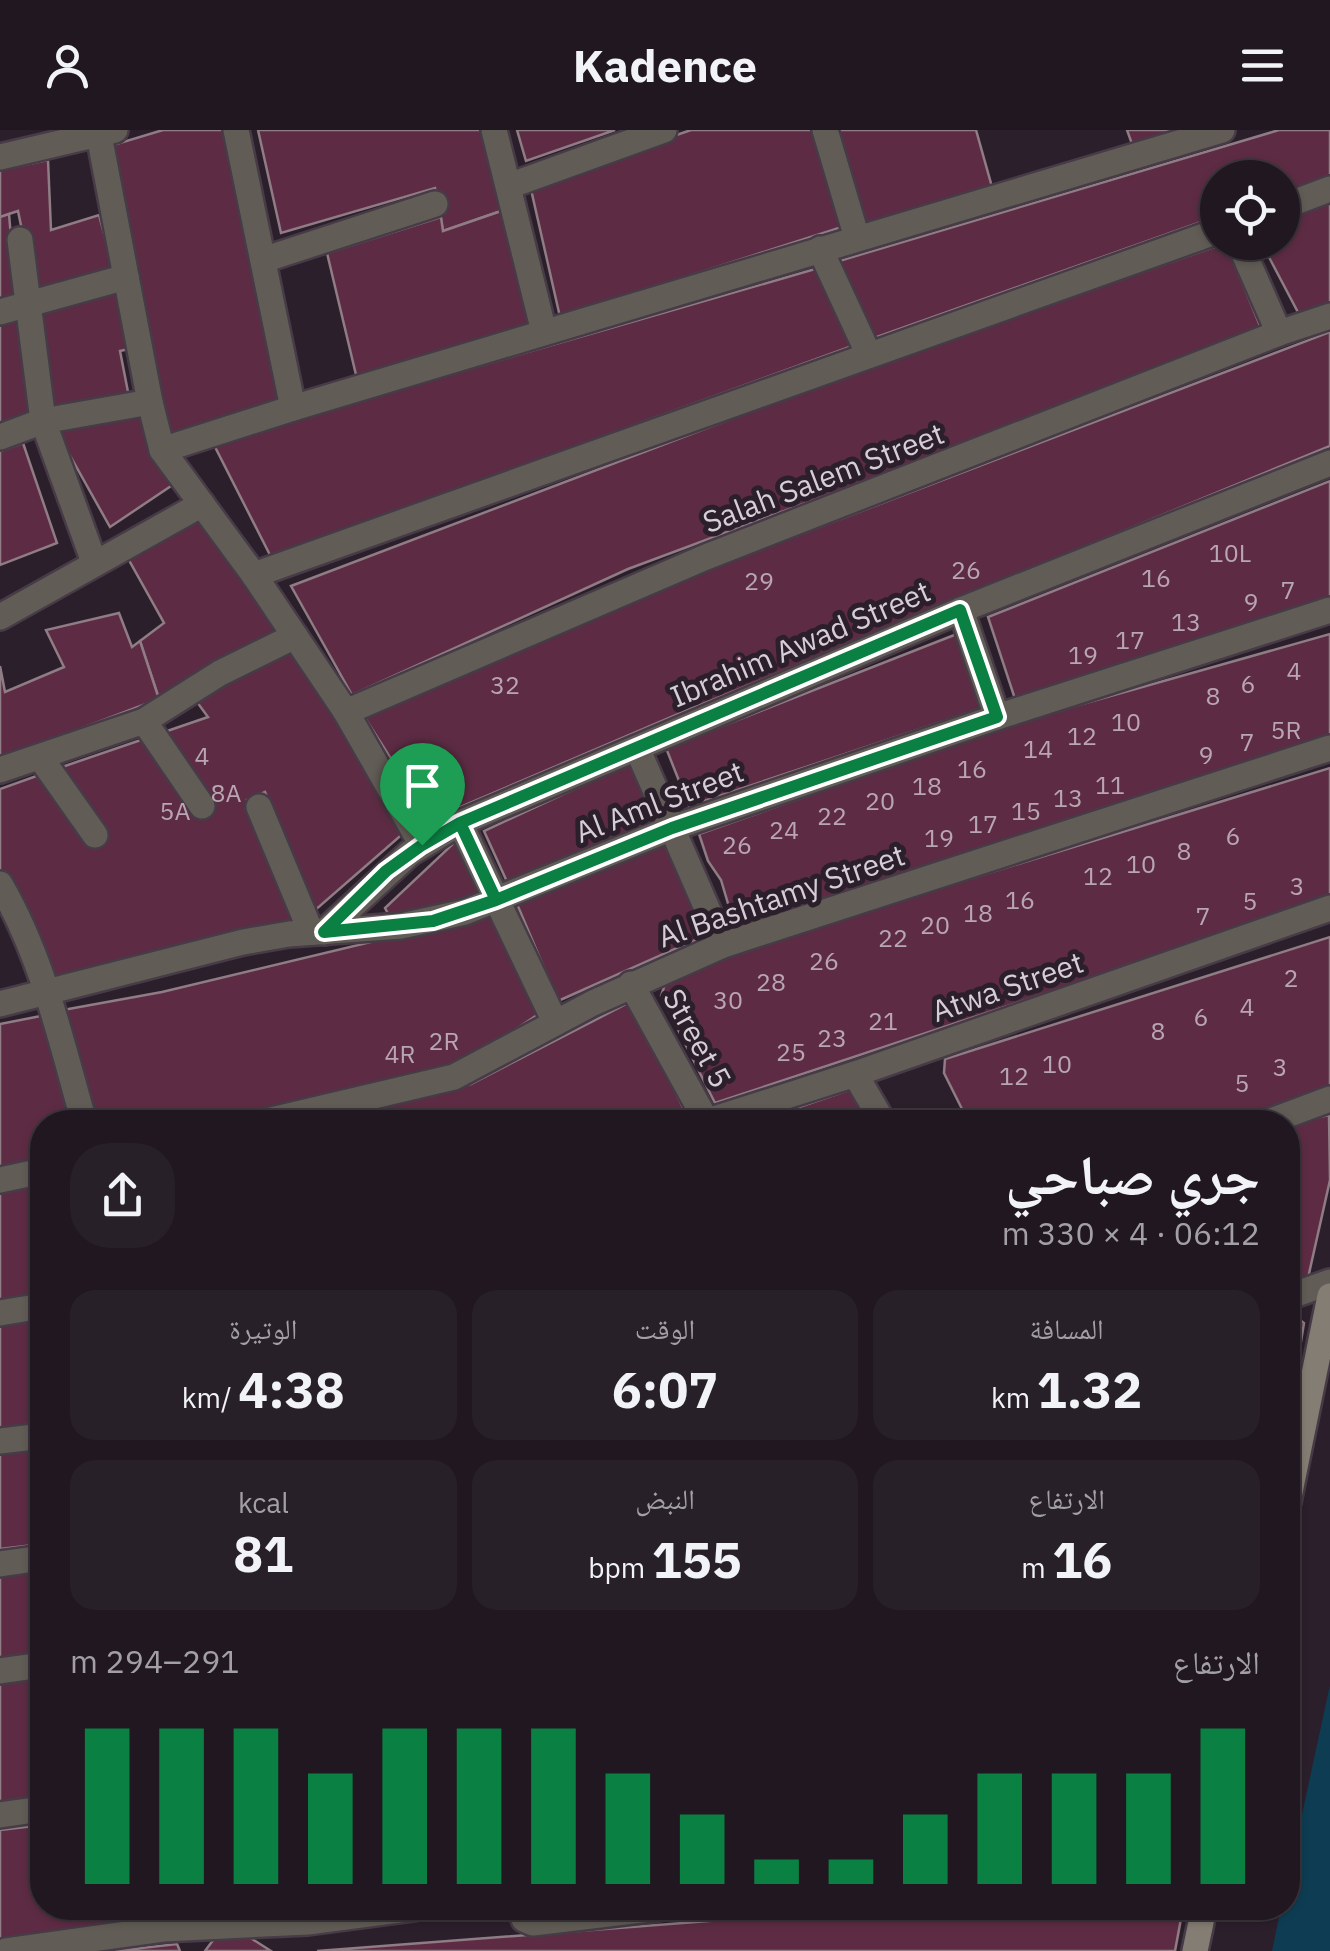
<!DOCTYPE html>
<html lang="ar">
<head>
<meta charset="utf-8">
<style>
	body { margin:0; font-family:"IBM Plex Sans","Noto Naskh Arabic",sans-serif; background:#282029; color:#f1f3f6; direction:rtl; height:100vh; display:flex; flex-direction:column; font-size:38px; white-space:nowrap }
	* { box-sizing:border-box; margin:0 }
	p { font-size:32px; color:#a29fa5 }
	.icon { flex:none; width:55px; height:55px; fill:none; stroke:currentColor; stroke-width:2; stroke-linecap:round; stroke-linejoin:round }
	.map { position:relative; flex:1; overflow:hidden; direction:ltr }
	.panel { position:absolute; left:30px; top:980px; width:1270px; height:810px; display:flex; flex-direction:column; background:#201720; border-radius:40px; box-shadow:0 2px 8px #0004,0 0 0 2px #3d363e; direction:rtl }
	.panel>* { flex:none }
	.controls { position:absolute; left:1200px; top:30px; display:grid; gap:20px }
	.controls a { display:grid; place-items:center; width:100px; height:100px; border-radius:50%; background:#201720; box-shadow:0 2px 8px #0004,0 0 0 2px #3d363e; font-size:50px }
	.pin { position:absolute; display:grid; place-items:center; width:85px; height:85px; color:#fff; margin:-102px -42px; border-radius:50% 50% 50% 0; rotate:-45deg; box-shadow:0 0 10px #0007 }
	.pin .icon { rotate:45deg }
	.round { display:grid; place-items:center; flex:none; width:105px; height:105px; border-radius:40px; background:#282029 }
	.headline { display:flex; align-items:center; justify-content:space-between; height:170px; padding:0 40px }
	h1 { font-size:55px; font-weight:700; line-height:75px }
	.metrics { display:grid; grid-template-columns:repeat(3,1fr); gap:15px; height:170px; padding:10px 40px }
	.metrics div { display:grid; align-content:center; border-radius:25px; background:#282029; text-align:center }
	.metrics b { font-size:50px; font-weight:700 }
	.metrics small { font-size:28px; font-weight:400 }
	.metrics p { font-size:28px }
	.chart { height:280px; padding:20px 40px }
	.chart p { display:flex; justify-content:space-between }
	.chart svg { width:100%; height:180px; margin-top:10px; stroke:#0b8043; stroke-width:6 }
	header { display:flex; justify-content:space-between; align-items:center; height:130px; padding:0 40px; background:#201720; font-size:45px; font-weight:700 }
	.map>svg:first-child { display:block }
	.water { fill:#0e3d53 }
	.building { fill:#5d2c44; stroke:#8f7c84; stroke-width:2.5 }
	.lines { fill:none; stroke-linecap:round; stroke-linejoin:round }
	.street-casing { stroke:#463b46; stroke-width:30 }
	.secondary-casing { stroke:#463b46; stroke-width:30 }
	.street { stroke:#615d56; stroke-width:25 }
	.secondary { stroke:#847d73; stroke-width:25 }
	.route-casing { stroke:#fff; stroke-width:20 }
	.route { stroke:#0b8043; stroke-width:12 }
	.labels { text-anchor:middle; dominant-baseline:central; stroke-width:10; stroke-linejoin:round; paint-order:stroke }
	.number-label { font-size:25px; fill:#b8a6b2 }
	.street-label { font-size:30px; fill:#d6ced6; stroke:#2b1f2b }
</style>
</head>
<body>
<header><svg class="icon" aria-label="menu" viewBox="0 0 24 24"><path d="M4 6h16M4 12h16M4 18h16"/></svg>Kadence<svg class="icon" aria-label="person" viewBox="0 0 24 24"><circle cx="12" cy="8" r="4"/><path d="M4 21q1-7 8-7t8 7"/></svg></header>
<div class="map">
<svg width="1330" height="1821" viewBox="0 0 1330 1821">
	<rect width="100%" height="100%" fill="#2b1f2b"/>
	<path class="water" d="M 1330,1555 L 1330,1821 L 1272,1821 L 1281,1778 L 1288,1778 L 1288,1749 Z"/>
	<g class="building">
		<path d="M 163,0 L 224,0 L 281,271 L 169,307 L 113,15 Z"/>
		<path d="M 258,0 L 487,0 L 507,79 L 443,101 L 435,58 L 281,103 Z"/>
		<path d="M 517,0 L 615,0 L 526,31 Z"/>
		<path d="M 691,0 L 812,0 L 842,97 L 560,187 L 530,55 Z"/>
		<path d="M 834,0 L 976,0 L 992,57 L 862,94 Z"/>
		<path d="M 1127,0 L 1183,0 L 1132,14 Z"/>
		<path d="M 1279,0 L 1330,0 L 1330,46 L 1282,63 L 1282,48 L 1218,48 L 1218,86 L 874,208 L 839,131 Z"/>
		<path d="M 48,30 L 51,100 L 99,85 L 114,141 L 35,163 L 18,81 L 0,87 L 0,40 Z"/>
		<path d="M 1330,73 L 1330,178 L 1301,188 L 1261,112 L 1282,112 L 1282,90 Z"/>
		<path d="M 507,79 L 534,197 L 357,249 L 327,123 L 441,87 L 443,101 Z"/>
		<path d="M 9,84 L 16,166 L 0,171 L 0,87 Z"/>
		<path d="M 1226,113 L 1263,203 L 628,439 L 352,565 L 291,456 L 873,235 Z"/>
		<path d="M 822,137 L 855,215 L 271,427 L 213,313 Z"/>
		<path d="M 119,160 L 129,219 L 120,221 L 129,267 L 48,284 L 35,178 Z"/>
		<path d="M 24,181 L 33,286 L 0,298 L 0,189 Z"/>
		<path d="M 1330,202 L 1330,316 L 676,585 L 430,690 L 365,588 L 660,458 Z"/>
		<path d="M 144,280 L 174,354 L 110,397 L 54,297 Z"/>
		<path d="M 23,313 L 57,413 L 0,435 L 0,321 Z"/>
		<path d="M 1330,351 L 1330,474 L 1015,569 L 988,487 Z"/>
		<path d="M 200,388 L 282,502 L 159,569 L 140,511 L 164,493 L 125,423 Z"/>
		<path d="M 119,483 L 132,517 L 140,511 L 159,569 L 0,629 L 0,536 L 5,562 L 64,537 L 46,500 Z"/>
		<path d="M 962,502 L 986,577 L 689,676 L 666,618 Z"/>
		<path d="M 1330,504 L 1330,614 L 735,797 L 721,750 L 708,731 L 699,704 L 1008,595 Z"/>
		<path d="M 291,514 L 406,701 L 313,782 L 265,662 L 247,670 L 296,789 L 52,851 L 0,745 L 0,659 L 42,644 L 94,716 L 106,711 L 62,637 L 208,587 L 194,568 Z"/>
		<path d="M 637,630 L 661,690 L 509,756 L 484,701 Z"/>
		<path d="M 1330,638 L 1330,769 L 715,973 L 661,866 L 665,854 L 735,821 Z"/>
		<path d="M 457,710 L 485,769 L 391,789 L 385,778 Z"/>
		<path d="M 675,711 L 711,803 L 558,871 L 517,774 Z"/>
		<path d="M 496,782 L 543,881 L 460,937 L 320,976 L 231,992 L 92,992 L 63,880 L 162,862 Z"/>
		<path d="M 1330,807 L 1330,963 L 1259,981 L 1234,992 L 949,992 L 964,983 L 944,943 L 945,929 Z"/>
		<path d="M 632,871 L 686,984 L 662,992 L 327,992 L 471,954 Z"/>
		<path d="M 51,884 L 78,992 L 42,992 L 42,1029 L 0,1038 L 0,894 Z"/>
		<path d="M 852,959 L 872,992 L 755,992 Z"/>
		<path d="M 1329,985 L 1330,1050 L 1308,1148 L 1288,1154 L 1288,994 Z"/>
		<path d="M 42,1051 L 42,1163 L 0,1170 L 0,1059 Z"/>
		<path d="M 1288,1181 L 1304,1193 L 1288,1291 Z"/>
		<path d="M 42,1182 L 42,1294 L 0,1299 L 0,1189 Z"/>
		<path d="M 42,1312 L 42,1414 L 0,1419 L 0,1318 Z"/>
		<path d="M 42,1437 L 42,1524 L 0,1530 L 0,1442 Z"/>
		<path d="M 42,1546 L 42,1673 L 0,1678 L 0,1552 Z"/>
		<path d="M 42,1695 L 42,1778 L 244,1778 L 0,1809 L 0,1700 Z"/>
		<path d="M 880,1778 L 1183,1778 L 1175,1821 L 317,1821 Z"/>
		<path d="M 246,1805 L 271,1821 L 205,1821 L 214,1809 Z"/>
		<path d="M 177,1814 L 180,1821 L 115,1821 Z"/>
	</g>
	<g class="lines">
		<defs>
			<g id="street">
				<path d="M 236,0 L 293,278"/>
				<path d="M 494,0 L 544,202"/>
				<path d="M 825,0 L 857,108"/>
				<path d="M 99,5 L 150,272 L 162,320 L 254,445 L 346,582 L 422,715"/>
				<path d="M 0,27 L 115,0"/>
				<path d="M 509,56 L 664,0"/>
				<path d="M 1282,77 L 1330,59"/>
				<path d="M 20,110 L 43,291 L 94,432"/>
				<path d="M 1239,112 L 1279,203"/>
				<path d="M 820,119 L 869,225"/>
				<path d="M 263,130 L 435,74"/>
				<path d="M 0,182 L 126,147"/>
				<path d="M 0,307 L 43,291 L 150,272"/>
				<path d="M 162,320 L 293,278 L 1222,0"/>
				<path d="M 254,445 L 1218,101"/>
				<path d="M 961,480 L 997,587"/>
				<path d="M 0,487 L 202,374"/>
				<path d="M 346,582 L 706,427 L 1279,203 L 1330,186"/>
				<path d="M 144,591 L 202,676"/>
				<path d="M 637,618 L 723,815"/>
				<path d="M 40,627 L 95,705"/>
				<path d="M 0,640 L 144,591 L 220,543 L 295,506"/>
				<path d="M 259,677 L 311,802"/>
				<path d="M 460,693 L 555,892"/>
				<path d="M 0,754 C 43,828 61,911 84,992"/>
				<path d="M 324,802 L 410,723 L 460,693 L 961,480 L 1330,333"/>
				<path d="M 631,854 L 707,992"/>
				<path d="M 0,874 L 243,812 L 289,804 L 401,796 L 465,782 L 672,698 L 997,587 L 1330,480"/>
				<path d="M 855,944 L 883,992"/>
				<path d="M 263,992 L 454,947 L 593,873 L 723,815 L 1330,618"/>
				<path d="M 705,992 L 855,944 L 1330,778"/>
				<path d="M 1268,992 L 1330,969"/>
				<path d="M 0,1050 L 42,1041"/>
				<path d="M 1288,1167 L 1330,1152"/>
				<path d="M 0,1183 L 42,1176"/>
				<path d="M 0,1311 L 42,1306"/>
				<path d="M 0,1434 L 42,1428"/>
				<path d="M 0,1541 L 42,1535"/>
				<path d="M 0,1685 L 42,1679"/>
				<path d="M 521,1778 L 524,1789 L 533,1793 L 658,1778"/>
				<path d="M 6,1821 L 163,1799 L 308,1792 L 414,1778"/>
			</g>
			<g id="secondary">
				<path d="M 1288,1372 L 1330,1166"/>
				<path d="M 1195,1821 L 1204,1778"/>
			</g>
		</defs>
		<use href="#street" class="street-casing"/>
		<use href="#secondary" class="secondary-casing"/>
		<use href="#street" class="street"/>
		<use href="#secondary" class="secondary"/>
	</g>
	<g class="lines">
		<defs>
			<path id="route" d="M 422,715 L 386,741 L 324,802 L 433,791 L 496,770 L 460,693 L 960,480 L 997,587 L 672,698 L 496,770 L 460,693 L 422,715"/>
		</defs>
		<use href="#route" class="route-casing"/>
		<use href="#route" class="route"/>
	</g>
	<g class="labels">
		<g class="number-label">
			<text x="1230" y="422">10L</text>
			<text x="966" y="439">26</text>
			<text x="1156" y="447">16</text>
			<text x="759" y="450">29</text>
			<text x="1288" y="459">7</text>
			<text x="1251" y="471">9</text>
			<text x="1186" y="491">13</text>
			<text x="1130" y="509">17</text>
			<text x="1083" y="524">19</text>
			<text x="1294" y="540">4</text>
			<text x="1248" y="553">6</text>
			<text x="505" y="554">32</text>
			<text x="1213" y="565">8</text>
			<text x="1126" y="591">10</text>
			<text x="1286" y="599">5R</text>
			<text x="1082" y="605">12</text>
			<text x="1247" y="611">7</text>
			<text x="1038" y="618">14</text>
			<text x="1206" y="624">9</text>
			<text x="202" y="625">4</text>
			<text x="972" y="638">16</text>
			<text x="1110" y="654">11</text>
			<text x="927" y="655">18</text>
			<text x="226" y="662">8A</text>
			<text x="1068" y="667">13</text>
			<text x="880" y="670">20</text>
			<text x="175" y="680">5A</text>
			<text x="1026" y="680">15</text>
			<text x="832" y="685">22</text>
			<text x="983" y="693">17</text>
			<text x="784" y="699">24</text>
			<text x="1233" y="705">6</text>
			<text x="939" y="707">19</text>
			<text x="737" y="714">26</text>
			<text x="1184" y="720">8</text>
			<text x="1141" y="733">10</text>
			<text x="1098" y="745">12</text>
			<text x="1297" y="755">3</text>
			<text x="1020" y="769">16</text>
			<text x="1250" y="770">5</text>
			<text x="978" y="782">18</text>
			<text x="1203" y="785">7</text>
			<text x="935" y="794">20</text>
			<text x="893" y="807">22</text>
			<text x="824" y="830">26</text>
			<text x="1291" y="847">2</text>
			<text x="771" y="851">28</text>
			<text x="728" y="869">30</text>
			<text x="1247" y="876">4</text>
			<text x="1201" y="886">6</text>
			<text x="883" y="890">21</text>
			<text x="1158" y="900">8</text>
			<text x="832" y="907">23</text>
			<text x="444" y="910">2R</text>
			<text x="791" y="921">25</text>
			<text x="400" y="923">4R</text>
			<text x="1057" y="933">10</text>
			<text x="1280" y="936">3</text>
			<text x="1014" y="945">12</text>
			<text x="1242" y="952">5</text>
		</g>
		<g class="street-label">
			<text transform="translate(823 347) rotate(-21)">Salah Salem Street</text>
			<text transform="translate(800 513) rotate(-23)">Ibrahim Awad Street</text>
			<text transform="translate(659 671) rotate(-21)">Al Aml Street</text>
			<text transform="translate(781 765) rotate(-19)">Al Bashtamy Street</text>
			<text transform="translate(1007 856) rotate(-19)">Atwa Street</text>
			<text transform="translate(698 908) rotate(61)">Street 5</text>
		</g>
	</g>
</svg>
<div class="controls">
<a><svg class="icon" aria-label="locate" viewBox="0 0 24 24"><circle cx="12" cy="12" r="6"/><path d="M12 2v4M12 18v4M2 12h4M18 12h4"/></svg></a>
</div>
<div class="pin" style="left:422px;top:715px;background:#1e9e55"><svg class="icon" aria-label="arrive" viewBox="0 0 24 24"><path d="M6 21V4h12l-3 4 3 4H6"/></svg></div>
<section class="panel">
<div class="headline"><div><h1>جري صباحي</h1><p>06:12 · 4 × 330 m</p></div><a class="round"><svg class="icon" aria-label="share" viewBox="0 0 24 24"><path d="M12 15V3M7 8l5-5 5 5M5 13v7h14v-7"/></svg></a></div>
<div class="metrics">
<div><p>المسافة</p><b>1.32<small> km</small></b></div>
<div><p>الوقت</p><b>6:07</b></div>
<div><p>الوتيرة</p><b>4:38<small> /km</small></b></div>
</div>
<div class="metrics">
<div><p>الارتفاع</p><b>16<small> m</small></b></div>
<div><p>النبض</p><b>155<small> bpm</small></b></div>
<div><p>kcal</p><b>81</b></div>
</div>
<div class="chart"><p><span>الارتفاع</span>291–294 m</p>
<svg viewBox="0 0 160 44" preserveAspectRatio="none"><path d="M5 44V6M15 44V6M25 44V6M35 44V17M45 44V6M55 44V6M65 44V6M75 44V17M85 44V27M95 44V38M105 44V38M115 44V27M125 44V17M135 44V17M145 44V17M155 44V6"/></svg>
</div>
</section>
</div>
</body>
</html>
